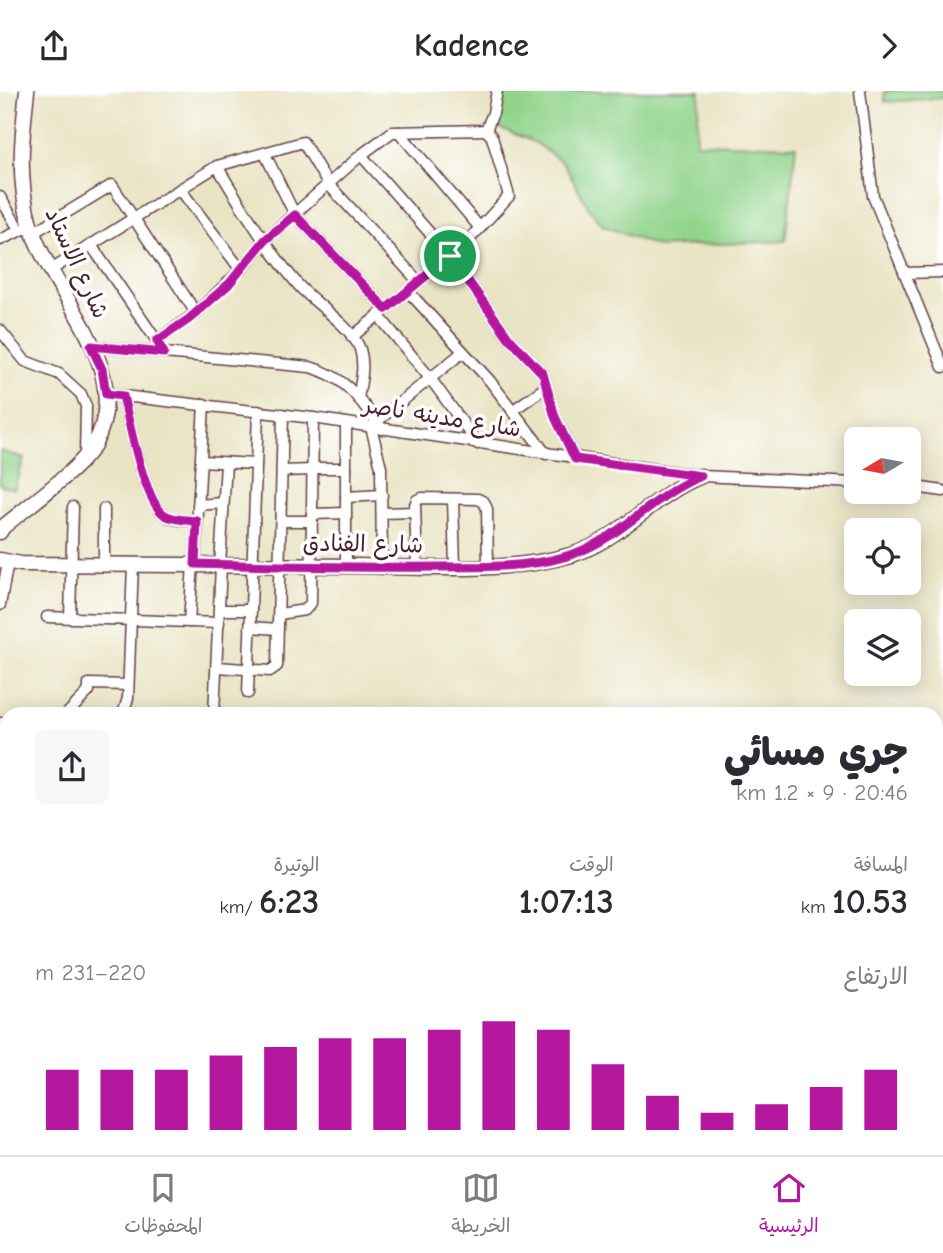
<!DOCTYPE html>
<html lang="ar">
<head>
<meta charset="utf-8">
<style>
	body { margin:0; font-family:"Comic Neue","Playpen Sans Arabic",sans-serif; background:#f7f7f7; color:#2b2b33; direction:rtl; height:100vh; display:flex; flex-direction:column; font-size:26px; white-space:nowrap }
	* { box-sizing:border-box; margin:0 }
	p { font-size:23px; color:#7c7c81 }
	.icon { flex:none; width:38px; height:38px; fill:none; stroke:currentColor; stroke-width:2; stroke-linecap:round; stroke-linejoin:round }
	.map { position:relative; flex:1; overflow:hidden; direction:ltr }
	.panel { position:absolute; left:0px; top:616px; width:943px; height:448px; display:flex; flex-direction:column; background:#fff; border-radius:21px 21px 0 0; box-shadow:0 4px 18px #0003; direction:rtl }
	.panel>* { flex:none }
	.needle { width:46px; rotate:260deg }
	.tools { position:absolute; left:844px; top:336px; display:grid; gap:14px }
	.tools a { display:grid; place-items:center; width:77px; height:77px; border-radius:10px; background:#fff; box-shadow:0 4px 18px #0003; font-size:35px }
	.pin { position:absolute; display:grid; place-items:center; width:60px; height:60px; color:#fff; margin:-30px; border:4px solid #fff; border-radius:50%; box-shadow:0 2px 7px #0007 }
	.round { display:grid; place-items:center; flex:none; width:74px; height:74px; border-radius:10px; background:#f7f7f7 }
	.summary { display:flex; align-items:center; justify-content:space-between; height:119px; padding:0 35px }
	h1 { font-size:38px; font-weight:800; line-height:52px }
	.metrics { display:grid; grid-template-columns:repeat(3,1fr); gap:10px; height:119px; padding:7px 35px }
	.metrics div { display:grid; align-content:center }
	.metrics b { font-size:35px; font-weight:800 }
	.metrics small { font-size:19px; font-weight:400 }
	.metrics p { font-size:19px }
	.chart { height:196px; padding:14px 35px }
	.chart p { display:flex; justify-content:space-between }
	.chart svg { width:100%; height:126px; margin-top:7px; stroke:#b5179e; stroke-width:6 }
	header { display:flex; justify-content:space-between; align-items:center; height:91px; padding:0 35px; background:#fff; font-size:32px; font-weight:800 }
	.menu { display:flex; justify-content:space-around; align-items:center; height:98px; border-top:2px solid #e1e1e2; background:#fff; font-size:19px; color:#7c7c81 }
	.menu a { display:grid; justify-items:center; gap:4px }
	.menu .current { color:#b5179e }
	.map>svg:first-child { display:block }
	.green { fill:#92d48c; stroke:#6e7a5c; stroke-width:2 }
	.water { fill:#75beed; stroke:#606e8c; stroke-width:2 }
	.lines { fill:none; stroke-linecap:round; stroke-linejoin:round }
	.minor-casing { stroke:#623d42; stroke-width:13 }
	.tertiary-casing { stroke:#623d42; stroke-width:17 }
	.minor { stroke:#fff; stroke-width:10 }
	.tertiary { stroke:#fff; stroke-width:14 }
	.route-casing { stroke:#fff; stroke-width:14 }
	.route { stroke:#b5179e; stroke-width:9 }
	.labels { text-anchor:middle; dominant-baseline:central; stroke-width:7; stroke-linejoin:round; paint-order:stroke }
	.street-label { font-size:23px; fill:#4a1f2b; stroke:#fff }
</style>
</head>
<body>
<header><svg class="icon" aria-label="forward" viewBox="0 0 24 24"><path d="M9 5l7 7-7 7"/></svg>Kadence<svg class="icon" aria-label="share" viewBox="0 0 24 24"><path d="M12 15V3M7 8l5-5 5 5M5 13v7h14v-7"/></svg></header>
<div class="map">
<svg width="943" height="1064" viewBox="0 0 943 1064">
	<rect width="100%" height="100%" fill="#fff"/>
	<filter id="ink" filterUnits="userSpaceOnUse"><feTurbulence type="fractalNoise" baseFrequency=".0143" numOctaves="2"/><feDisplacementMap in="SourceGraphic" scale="14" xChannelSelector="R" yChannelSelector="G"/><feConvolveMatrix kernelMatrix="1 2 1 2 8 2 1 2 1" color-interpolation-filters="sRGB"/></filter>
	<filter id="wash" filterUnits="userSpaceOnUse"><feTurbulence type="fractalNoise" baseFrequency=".00686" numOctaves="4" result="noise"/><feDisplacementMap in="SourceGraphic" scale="28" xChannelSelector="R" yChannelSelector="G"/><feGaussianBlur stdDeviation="1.57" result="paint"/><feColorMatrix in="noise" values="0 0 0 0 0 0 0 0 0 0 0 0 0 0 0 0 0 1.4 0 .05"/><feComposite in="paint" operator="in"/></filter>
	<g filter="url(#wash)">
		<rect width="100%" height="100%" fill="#e9e4c4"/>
		<g class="green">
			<path d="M 504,0 L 700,0 L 696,52 L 796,55 L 785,150 L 659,156 L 603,135 L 590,119 L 564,73 L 536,52 L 497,36 Z"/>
			<path d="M 884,0 L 943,0 L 943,7 L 885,11 Z"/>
			<path d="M 0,360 L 24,367 L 14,398 L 0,394 Z"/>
		</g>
		<path class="water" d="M 0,824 L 7,824 L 7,1057 L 936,1057 L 936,1008 L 943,1006 L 943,1064 L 0,1064 Z"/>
	</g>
	<g filter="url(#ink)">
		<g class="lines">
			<defs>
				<g id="minor">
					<path d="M 860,0 L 873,105 L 943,276"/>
					<path d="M 399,41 L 480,137"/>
					<path d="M 265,63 L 295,124 L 386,218"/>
					<path d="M 361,64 L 450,165 L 509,247 L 543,283 L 555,326 L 575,367"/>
					<path d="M 217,75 C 242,117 268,159 300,196 C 317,214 351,235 360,258 C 365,274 361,291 358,307"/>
					<path d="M 180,98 L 241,179 L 196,222"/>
					<path d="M 0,106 L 20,140"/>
					<path d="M 33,142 L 112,94 L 196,222 L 157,250"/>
					<path d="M 0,149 L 26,137"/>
					<path d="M 91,154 L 159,253"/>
					<path d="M 51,179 L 217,75 L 303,51 L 328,93 L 419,191"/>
					<path d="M 241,179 L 265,149 L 361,64 L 392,41 L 486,39 L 493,22 L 497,0"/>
					<path d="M 905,182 L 943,181"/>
					<path d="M 408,200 L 490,290 L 546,363"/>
					<path d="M 378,224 L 430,287 L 478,353"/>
					<path d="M 0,239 L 25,270 L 59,283 L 81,303 L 86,315 L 85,367"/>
					<path d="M 352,246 L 466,152 L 509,105 L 492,46 L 486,39"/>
					<path d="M 91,255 L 310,276 C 347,286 360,309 382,338"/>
					<path d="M 106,303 L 313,327 L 701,385 L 856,392"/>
					<path d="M 123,305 C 129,329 144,412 165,424 C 173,430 187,429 197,430"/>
					<path d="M 512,320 L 546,296"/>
					<path d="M 376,331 L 463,261"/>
					<path d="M 346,332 L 346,475"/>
					<path d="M 371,336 L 381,376 L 382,476"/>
					<path d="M 201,370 L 256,373"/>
					<path d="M 313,377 L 346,377"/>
					<path d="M 282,380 L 313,379"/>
					<path d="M 908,395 L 943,400"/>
					<path d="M 346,406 L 382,404"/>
					<path d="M 453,408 L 455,476"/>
					<path d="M 198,414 L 223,412"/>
					<path d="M 382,422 L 415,421"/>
					<path d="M 312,423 L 346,422"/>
					<path d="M 281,430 L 312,430"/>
					<path d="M 104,473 L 104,418"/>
					<path d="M 195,473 L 204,313"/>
					<path d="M 220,474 L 226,372"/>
					<path d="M 417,476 L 415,414 L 417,409 L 422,407 L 478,408 L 484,411 L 487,418 L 488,475"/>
					<path d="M 0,514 L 8,471"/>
					<path d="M 220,519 L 251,519"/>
					<path d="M 279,523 L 305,519 L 311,512 L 313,327"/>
					<path d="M 47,526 L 219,532"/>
					<path d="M 70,527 L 73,416"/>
					<path d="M 189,531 L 193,473"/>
					<path d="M 250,536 L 278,538"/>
					<path d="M 218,576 L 270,580 L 277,575 L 283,323"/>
					<path d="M 248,602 L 258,320"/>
					<path d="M 67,623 L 89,600 L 89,593 L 128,594"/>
					<path d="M 123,623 L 128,607 L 133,473"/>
					<path d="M 214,623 L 221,474"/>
					<path d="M 0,632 L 7,632"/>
					<path d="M 0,672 L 7,672"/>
				</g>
				<g id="tertiary">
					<path d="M 0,441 L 3,436 C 27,416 80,378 94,354 C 137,277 51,203 30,133 C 17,88 22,45 27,0"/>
					<path d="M 0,469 L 21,473 C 130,474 240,474 349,475 C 418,476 505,483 571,464 C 621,449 653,404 701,385"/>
				</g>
			</defs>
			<use href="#minor" class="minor-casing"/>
			<use href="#tertiary" class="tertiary-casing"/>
			<use href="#minor" class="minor"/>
			<use href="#tertiary" class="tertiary"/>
		</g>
	</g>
	<g class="lines" filter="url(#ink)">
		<defs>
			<path id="route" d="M 295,124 L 386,218 L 450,165 L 509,247 L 543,283 L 555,326 L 575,368 L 701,385 C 655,403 623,445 576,462 C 533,478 483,475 439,476 C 358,477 276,475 195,473 L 197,430 C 187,429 173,429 165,424 C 144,412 129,329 123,305 L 106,303 L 102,278 L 91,255 L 164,262 L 157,250 L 189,228 L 229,193 L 265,149 Z"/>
		</defs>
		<use href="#route" class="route-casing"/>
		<use href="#route" class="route"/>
	</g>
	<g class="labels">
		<g class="street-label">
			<text transform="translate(77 172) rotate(65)">شارع الاستاد</text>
			<text transform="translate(442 326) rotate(9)">شارع مدينه ناصر</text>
			<text transform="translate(363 453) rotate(1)">شارع الفنادق</text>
		</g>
	</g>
</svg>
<div class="tools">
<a><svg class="needle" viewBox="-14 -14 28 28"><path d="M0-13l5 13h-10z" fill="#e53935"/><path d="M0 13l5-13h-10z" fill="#7c7c81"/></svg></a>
<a><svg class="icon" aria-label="locate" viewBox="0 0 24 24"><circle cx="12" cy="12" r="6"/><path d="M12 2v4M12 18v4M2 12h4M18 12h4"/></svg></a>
<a><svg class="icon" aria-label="layers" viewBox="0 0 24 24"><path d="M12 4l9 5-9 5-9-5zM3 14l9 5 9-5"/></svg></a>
</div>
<div class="pin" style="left:450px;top:165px;background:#1e9e55"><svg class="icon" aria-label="arrive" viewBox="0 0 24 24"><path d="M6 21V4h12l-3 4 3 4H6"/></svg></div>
<section class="panel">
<div class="summary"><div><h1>جري مسائي</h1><p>20:46 · 9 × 1.2 km</p></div><a class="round"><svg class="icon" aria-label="share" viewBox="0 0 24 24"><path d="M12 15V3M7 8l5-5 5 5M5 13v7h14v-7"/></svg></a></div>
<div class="metrics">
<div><p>المسافة</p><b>10.53<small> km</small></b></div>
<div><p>الوقت</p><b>1:07:13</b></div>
<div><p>الوتيرة</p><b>6:23<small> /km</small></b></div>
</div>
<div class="chart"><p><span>الارتفاع</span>220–231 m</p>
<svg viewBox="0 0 160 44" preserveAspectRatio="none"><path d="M5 44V23M15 44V23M25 44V23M35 44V18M45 44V15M55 44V12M65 44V12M75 44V9M85 44V6M95 44V9M105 44V21M115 44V32M125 44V38M135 44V35M145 44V29M155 44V23"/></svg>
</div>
</section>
</div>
<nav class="menu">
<a class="current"><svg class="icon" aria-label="home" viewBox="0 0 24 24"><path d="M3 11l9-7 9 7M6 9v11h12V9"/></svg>الرئيسية</a>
<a><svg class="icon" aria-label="map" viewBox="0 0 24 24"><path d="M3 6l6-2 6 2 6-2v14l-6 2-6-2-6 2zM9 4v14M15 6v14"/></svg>الخريطة</a>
<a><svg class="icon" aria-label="saved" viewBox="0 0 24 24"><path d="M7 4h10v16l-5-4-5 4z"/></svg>المحفوظات</a>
</nav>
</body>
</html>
